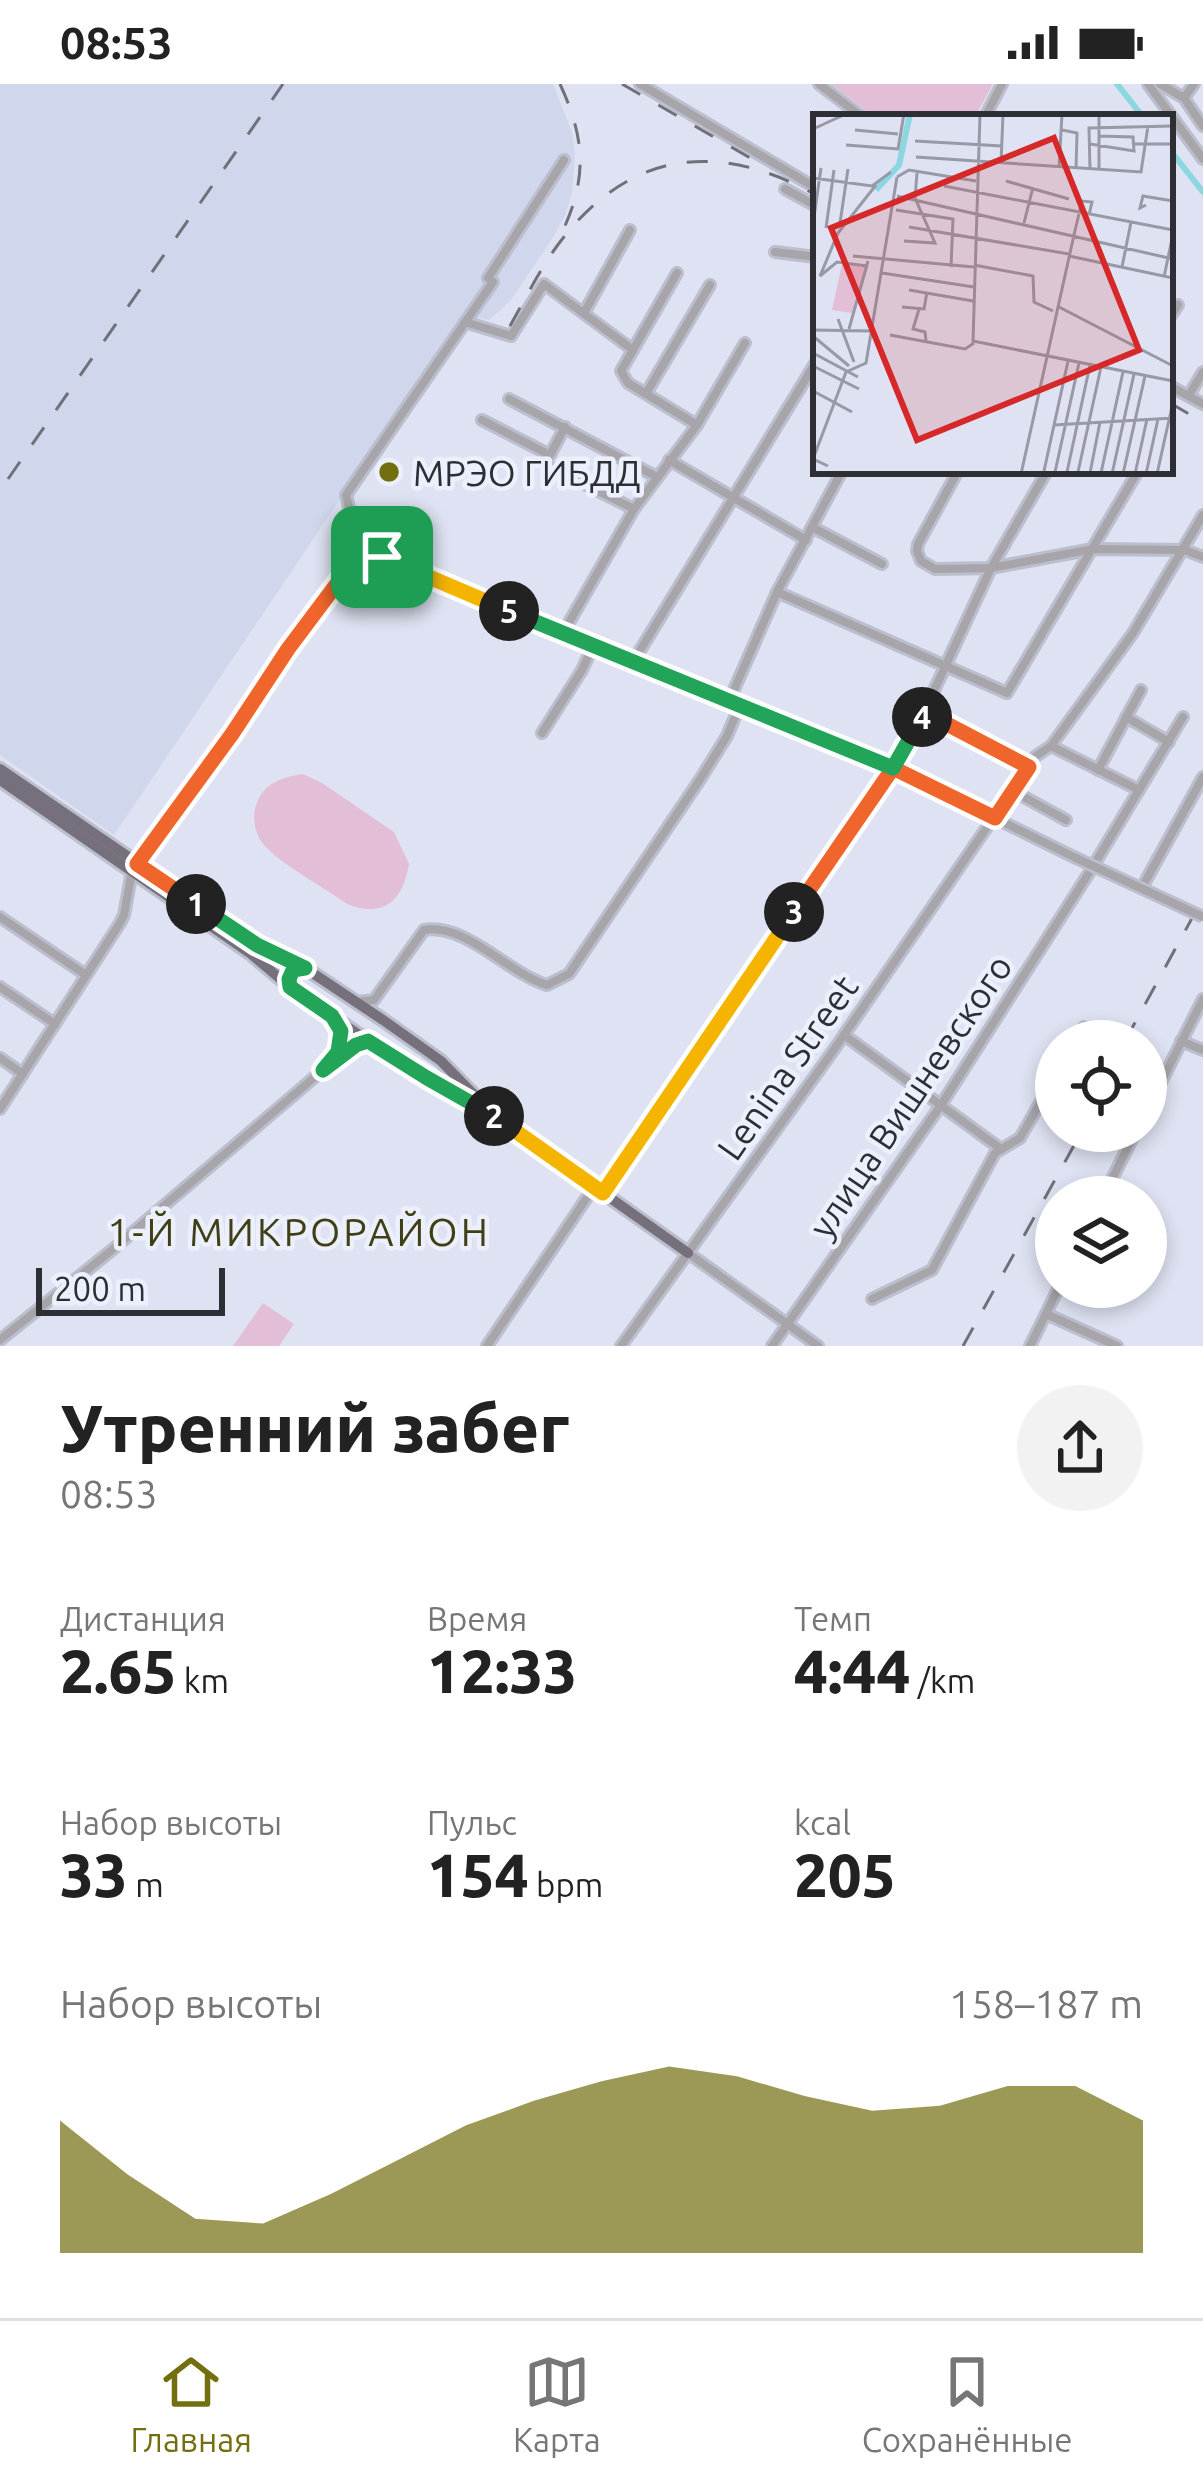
<!DOCTYPE html>
<html lang="ru">
<head>
<meta charset="utf-8">
<style>
	body { margin:0; font-family:Ubuntu,sans-serif; background:#f2f2f2; color:#222; height:100vh; display:flex; flex-direction:column; font-size:45px; white-space:nowrap }
	* { box-sizing:border-box; margin:0 }
	p { font-size:39px; color:#767676 }
	.icon { flex:none; width:66px; height:66px; fill:none; stroke:currentColor; stroke-width:2; stroke-linecap:round; stroke-linejoin:round }
	.map { position:relative; height:1262px; overflow:hidden }
	.drawer { display:flex; flex-direction:column; background:#fff; flex:1 }
	.drawer>* { flex:none }
	.fabs { position:absolute; left:1035px; top:936px; display:grid; gap:24px }
	.fabs a { display:grid; place-items:center; width:132px; height:132px; border-radius:50%; background:#fff; box-shadow:0 6px 18px #0003; font-size:60px }
	.scale { position:absolute; left:36px; bottom:30px; width:189px; box-sizing:border-box; padding-left:12px; border:6px solid #2d2f35; border-top:0; font-size:33px; line-height:42px; white-space:nowrap; color:#2d2f35; -webkit-text-stroke:9px #ecf0fc; paint-order:stroke }
	.pin { position:absolute; display:grid; place-items:center; width:102px; height:102px; color:#fff; margin:-51px; border-radius:24px; box-shadow:0 6px 18px #0006 }
	.km { position:absolute; width:60px; height:60px; margin:-30px; border-radius:50%; background:#222; color:#fff; font-size:33px; line-height:60px; text-align:center }
	.round { display:grid; place-items:center; flex:none; width:126px; height:126px; border-radius:63px; background:#f2f2f2 }
	.head { display:flex; align-items:center; justify-content:space-between; height:204px; padding:0 60px }
	h1 { font-size:66px; font-weight:800; line-height:90px }
	.metrics { display:grid; grid-template-columns:repeat(3,1fr); gap:18px; height:204px; padding:12px 60px }
	.metrics div { display:grid; align-content:center }
	.metrics b { font-size:60px; font-weight:800 }
	.metrics small { font-size:33px; font-weight:400 }
	.metrics p { font-size:33px }
	.chart { height:336px; padding:24px 60px }
	.chart p { display:flex; justify-content:space-between }
	.chart svg { width:100%; height:216px; margin-top:12px; fill:#736f0f; opacity:.7 }
	.status { display:flex; justify-content:space-between; align-items:center; height:84px; padding:0 60px; background:#fff; direction:ltr }
	.status svg { height:33px; fill:currentColor }
	.tab-bar { display:flex; justify-content:space-around; align-items:center; height:168px; border-top:3px solid #e0e0e0; background:#fff; font-size:33px; color:#767676 }
	.tab-bar a { display:grid; justify-items:center; gap:6px }
	.tab-bar .selected { color:#736f0f }
	.map>svg:first-child { display:block }
	.built { fill:#d0d6ec }
	.green { fill:#e3bfd7 }
	.lines { fill:none; stroke-linecap:round; stroke-linejoin:round }
	.canal { stroke:#8bd7e0; stroke-width:6 }
	.minor-casing { stroke:#bbbecc; stroke-width:14 }
	.major-casing { stroke:#bbbecc; stroke-width:16 }
	.minor { stroke:#a7a4aa; stroke-width:8 }
	.major { stroke:#75707b; stroke-width:10 }
	.rail { stroke:#6e717a; stroke-width:3; stroke-dasharray:21 21; stroke-linecap:butt }
	.minor-bridge-casing { stroke:#bbbecc; stroke-width:14; stroke-linecap:butt }
	.minor-bridge { stroke:#a7a4aa; stroke-width:8 }
	.split-1-casing { stroke:#fff; stroke-width:24 }
	.split-2-casing { stroke:#fff; stroke-width:24 }
	.split-3-casing { stroke:#fff; stroke-width:24 }
	.split-4-casing { stroke:#fff; stroke-width:24 }
	.split-5-casing { stroke:#fff; stroke-width:24 }
	.split-6-casing { stroke:#fff; stroke-width:24 }
	.split-1 { stroke:#f0652b; stroke-width:15 }
	.split-2 { stroke:#22a559; stroke-width:15 }
	.split-3 { stroke:#f5b400; stroke-width:15 }
	.split-4 { stroke:#f0652b; stroke-width:15 }
	.split-5 { stroke:#22a559; stroke-width:15 }
	.split-6 { stroke:#f5b400; stroke-width:15 }
	.poi-dot { fill:#736f0f; stroke:#ecf0fc; stroke-width:4.5 }
	.labels { text-anchor:middle; dominant-baseline:central; stroke-width:9; stroke-linejoin:round; paint-order:stroke }
	.poi-label { font-size:36px; fill:#2d2f35; stroke:#ecf0fc; text-anchor:start }
	.street-label { font-size:36px; fill:#2d2f35; stroke:#ecf0fc }
	.neighbourhood-label { font-size:39px; letter-spacing:3px; fill:#413f16; stroke:#ecf0fc }
	.inset-river { fill:none; stroke:#8bd7e0; stroke-width:6 }
	.inset-road { fill:none; stroke:#979aa6; stroke-width:3 }
	.view { fill:#d62828; fill-opacity:0.15; stroke:#d62828; stroke-width:6 }
	.inset-edge { fill:none; stroke:#2d2f35; stroke-width:6 }
</style>
</head>
<body>
<div class="status"><b>08:53</b><svg viewBox="0 0 49 12"><path d="M0 12V9h3v3zM5 12V6h3v6zM10 12V3h3v9zM15 12V0h3v12zM26 1h20v11H26zM47 4h2v5h-2z"/></svg></div>
<div class="map">
<svg width="1203" height="1262" viewBox="0 0 1203 1262">
	<rect width="100%" height="100%" fill="#dee2f2"/>
	<path class="built" d="M 0,0 L 553,0 L 572,48 L 575,70 L 572,109 L 565,132 L 550,158 L 511,216 L 489,236 L 464,231 L 114,751 L 0,671 Z"/>
	<g class="green">
		<path d="M 831,0 L 993,0 L 975,33 L 874,33 Z"/>
		<path d="M 303,690 L 322,699 L 394,748 L 409,780 C 403,816 384,835 347,820 C 325,804 284,782 267,764 C 255,753 251,734 257,719 C 264,699 283,693 303,690 Z"/>
		<path d="M 263,1219 L 294,1240 L 279,1262 L 233,1262 Z"/>
	</g>
	<g class="lines">
		<g class="canal">
			<path d="M 1117,0 L 1143,33"/>
			<path d="M 1170,66 L 1203,108"/>
		</g>
		<defs>
			<g id="minor">
				<path d="M 640,0 L 816,104"/>
				<path d="M 819,0 L 862,33"/>
				<path d="M 1148,0 L 1203,75"/>
				<path d="M 1160,0 L 1184,14 L 1203,42"/>
				<path d="M 1184,14 L 1194,0"/>
				<path d="M 985,33 L 1002,0"/>
				<path d="M 785,105 L 816,122"/>
				<path d="M 775,168 L 816,173"/>
				<path d="M 677,189 L 621,287 L 628,299 L 697,341"/>
				<path d="M 584,229 L 630,146"/>
				<path d="M 1170,233 L 1178,221"/>
				<path d="M 465,238 L 511,252 L 544,200 L 633,266"/>
				<path d="M 1170,302 L 1203,320"/>
				<path d="M 647,308 L 710,201"/>
				<path d="M 1189,311 L 1203,288"/>
				<path d="M 509,315 L 657,393"/>
				<path d="M 482,336 L 550,371 L 565,343"/>
				<path d="M 669,376 L 806,456"/>
				<path d="M 551,383 L 634,425"/>
				<path d="M 958,387 L 918,460 L 917,467 L 921,477 L 935,485 L 991,484 L 1093,465 L 1185,466 L 1203,473"/>
				<path d="M 812,443 L 882,480"/>
				<path d="M 361,474 L 346,411 L 493,198 L 488,194 L 564,76"/>
				<path d="M 777,508 L 1007,609 L 1138,387"/>
				<path d="M 563,549 L 634,425 L 697,341 L 745,259"/>
				<path d="M 633,578 L 816,278"/>
				<path d="M 729,617 L 777,508 L 842,387"/>
				<path d="M 924,628 L 1029,683"/>
				<path d="M 1126,633 L 1169,658"/>
				<path d="M 542,649 L 582,586 L 593,562"/>
				<path d="M 1051,662 L 1139,706"/>
				<path d="M 1098,686 L 1141,606"/>
				<path d="M 1013,707 L 1066,736"/>
				<path d="M 1145,798 L 1203,693"/>
				<path d="M 0,833 L 86,891"/>
				<path d="M 0,903 L 55,940"/>
				<path d="M 358,918 L 374,916 L 424,846 C 466,839 506,888 547,901 L 569,890 L 701,694 L 727,652 L 740,621"/>
				<path d="M 334,936 L 342,954 L 336,971"/>
				<path d="M 844,951 L 1001,1065"/>
				<path d="M 1076,957 L 1084,943"/>
				<path d="M 1181,957 L 1203,966"/>
				<path d="M 0,974 L 23,990"/>
				<path d="M 0,1025 L 120,839 L 124,831 L 132,787 L 232,650 L 288,565 L 348,485 L 361,474 L 371,471 L 893,684 L 1076,774"/>
				<path d="M 1146,1028 L 1203,915"/>
				<path d="M 603,1109 L 893,684 L 924,628 L 991,484 L 1047,387"/>
				<path d="M 1103,1113 L 1136,1047"/>
				<path d="M 688,1169 L 818,1262"/>
				<path d="M 872,1215 L 932,1186 L 995,1069 L 1020,1054 L 1056,991"/>
				<path d="M 1046,1230 L 1117,1262"/>
				<path d="M 0,1256 L 112,1166 L 323,986 L 356,961 L 368,957"/>
				<path d="M 487,1262 L 594,1103"/>
				<path d="M 621,1262 L 833,967 L 1036,672 L 1051,662 L 1133,549 L 1203,431"/>
				<path d="M 772,1262 L 941,1021 L 1089,789 L 1183,633"/>
				<path d="M 1030,1262 L 1059,1203"/>
			</g>
			<g id="major">
				<path d="M 0,685 L 257,861 L 305,884 L 383,936 L 441,977 L 488,1025"/>
				<path d="M 0,696 L 251,870 L 290,903 L 368,957 L 474,1022 L 496,1033 L 688,1169"/>
			</g>
		</defs>
		<use href="#minor" class="minor-casing"/>
		<use href="#major" class="major-casing"/>
		<use href="#minor" class="minor"/>
		<use href="#major" class="major"/>
		<g class="rail">
			<path d="M 560,0 C 584,52 588,91 564,144"/>
			<path d="M 622,0 L 752,75"/>
			<path d="M 510,242 C 525,215 539,187 557,162 C 627,67 716,55 816,111"/>
			<path d="M 1170,319 L 1203,338"/>
			<path d="M 8,395 L 283,0"/>
			<path d="M 1125,957 L 1203,814"/>
			<path d="M 963,1262 L 1082,1047"/>
		</g>
		<defs>
			<path id="minor-bridge" d="M 1076,774 L 1203,833"/>
		</defs>
		<use href="#minor-bridge" class="minor-bridge-casing"/>
		<use href="#minor-bridge" class="minor-bridge"/>
	</g>
	<g class="lines">
		<defs>
			<path id="split-1" d="M 196,820 L 137,780 L 232,650 L 288,565 L 348,485 L 361,474 L 371,471 L 382,473"/>
			<path id="split-2" d="M 196,820 L 257,861 L 305,884 L 293,886 L 289,895 L 290,903 L 332,932 L 341,947 L 338,968 L 323,986 L 356,961 L 368,957 L 427,994 L 494,1032"/>
			<path id="split-3" d="M 494,1032 L 603,1109 L 794,828"/>
			<path id="split-4" d="M 794,828 L 893,684 L 995,734 L 1029,683 L 924,628 L 922,633"/>
			<path id="split-5" d="M 509,527 L 893,684 L 922,633"/>
			<path id="split-6" d="M 382,473 L 509,527"/>
		</defs>
		<use href="#split-1" class="split-1-casing"/>
		<use href="#split-2" class="split-2-casing"/>
		<use href="#split-3" class="split-3-casing"/>
		<use href="#split-4" class="split-4-casing"/>
		<use href="#split-5" class="split-5-casing"/>
		<use href="#split-6" class="split-6-casing"/>
		<use href="#split-1" class="split-1"/>
		<use href="#split-2" class="split-2"/>
		<use href="#split-3" class="split-3"/>
		<use href="#split-4" class="split-4"/>
		<use href="#split-5" class="split-5"/>
		<use href="#split-6" class="split-6"/>
	</g>
	<circle class="poi-dot" cx="389" cy="388" r="12"/>
	<g class="labels">
		<g class="poi-label">
			<text x="413" y="388">МРЭО ГИБДД</text>
		</g>
		<g class="street-label">
			<text transform="translate(787 983) rotate(-55)">Lenina Street</text>
			<text transform="translate(910 1012) rotate(-56)">улица Вишневского</text>
		</g>
		<g class="neighbourhood-label">
			<text x="299" y="1147">1-Й МИКРОРАЙОН</text>
		</g>
	</g>
	<g transform="translate(813 30)">
		<rect width="360" height="360" fill="#dee2f2"/>
		<path d="M 29,150 L 52,153 L 39,199 L 19,196 Z" fill="#e3bfd7"/>
		<path class="inset-river" d="M 63,76 L 86,51 L 97,0"/>
		<path class="inset-road" d="M 167,0 L 160,227 L 360,267M 0,15 L 33,0M 42,16 L 85,20M 249,16 L 264,19 L 263,55M 102,27 L 189,32M 277,30 L 321,37 L 320,23 L 286,22M 321,30 L 360,30M 33,31 L 85,35 L 91,0M 103,43 L 328,58 L 335,12M 188,49 L 190,0M 246,54 L 249,0M 277,56 L 276,14 L 360,12M 286,56 L 286,0M 84,63 L 96,56 L 163,67M 0,64 L 59,72 L 78,58M 193,67 L 256,85M 131,72 L 360,116M 84,82 L 360,145M 333,91 L 327,94 L 330,82 L 360,87M 83,96 L 140,105 L 138,153M 27,109 L 35,55M 211,109 L 220,73M 0,110 L 8,54M 96,113 L 256,140M 13,114 L 21,56M 261,121 L 269,87 L 279,88 L 276,101M 91,127 L 122,129 L 102,84 L 104,59M 40,142 L 161,153M 256,142 L 360,164M 161,151 L 220,162 L 221,188 L 240,197M 54,152 L 24,148 L 7,162 L 25,119 L 63,71M 309,153 L 318,108M 69,159 L 161,173M 351,163 L 360,120M 96,176 L 160,187M 89,193 L 111,195 L 114,178M 246,193 L 360,252M 106,195 L 100,215 L 112,218 L 113,227M 25,205 L 41,248M 36,215 L 55,147M 0,216 L 58,217M 77,221 L 152,235 L 161,229M 0,222 L 36,252M 0,239 L 45,263M 0,252 L 46,275M 2,278 L 39,298M 241,311 L 360,304M 15,352 L 0,345 L 33,258 L 53,249 L 84,63M 231,357 L 255,247M 242,358 L 266,249M 254,358 L 277,251M 265,358 L 288,253M 277,359 L 287,308M 288,359 L 310,258M 208,360 L 261,121M 299,360 L 321,260M 310,360 L 332,262M 322,360 L 334,305M 333,360 L 345,305M 344,360 L 360,288"/>
		<path class="view" d="M 241,24 L 326,236 L 104,326 L 18,114 Z"/>
		<rect width="360" height="360" class="inset-edge"/>
	</g>
</svg>
<div class="fabs">
<a><svg class="icon" aria-label="locate" viewBox="0 0 24 24"><circle cx="12" cy="12" r="6"/><path d="M12 2v4M12 18v4M2 12h4M18 12h4"/></svg></a>
<a><svg class="icon" aria-label="layers" viewBox="0 0 24 24"><path d="M12 4l9 5-9 5-9-5zM3 14l9 5 9-5"/></svg></a>
</div>
<div class="scale">200 m</div>
<div class="pin" style="left:382px;top:473px;background:#1e9e55"><svg class="icon" aria-label="arrive" viewBox="0 0 24 24"><path d="M6 21V4h12l-3 4 3 4H6"/></svg></div>
<b class="km" style="left:196px;top:820px">1</b>
<b class="km" style="left:494px;top:1032px">2</b>
<b class="km" style="left:794px;top:828px">3</b>
<b class="km" style="left:922px;top:633px">4</b>
<b class="km" style="left:509px;top:527px">5</b>
</div>
<section class="drawer">
<div class="head"><div><h1>Утренний забег</h1><p>08:53</p></div><a class="round"><svg class="icon" aria-label="share" viewBox="0 0 24 24"><path d="M12 15V3M7 8l5-5 5 5M5 13v7h14v-7"/></svg></a></div>
<div class="metrics">
<div><p>Дистанция</p><b>2.65<small> km</small></b></div>
<div><p>Время</p><b>12:33</b></div>
<div><p>Темп</p><b>4:44<small> /km</small></b></div>
</div>
<div class="metrics">
<div><p>Набор высоты</p><b>33<small> m</small></b></div>
<div><p>Пульс</p><b>154<small> bpm</small></b></div>
<div><p>kcal</p><b>205</b></div>
</div>
<div class="chart"><p><span>Набор высоты</span>158–187 m</p>
<svg viewBox="0 0 160 44" preserveAspectRatio="none"><path d="M0 44V17L10 28L20 37L30 38L40 32L50 25L60 18L70 13L80 9L90 6L100 8L110 12L120 15L130 14L140 10L150 10L160 17V44z"/></svg>
</div>
</section>
<nav class="tab-bar">
<a class="selected"><svg class="icon" aria-label="home" viewBox="0 0 24 24"><path d="M3 11l9-7 9 7M6 9v11h12V9"/></svg>Главная</a>
<a><svg class="icon" aria-label="map" viewBox="0 0 24 24"><path d="M3 6l6-2 6 2 6-2v14l-6 2-6-2-6 2zM9 4v14M15 6v14"/></svg>Карта</a>
<a><svg class="icon" aria-label="saved" viewBox="0 0 24 24"><path d="M7 4h10v16l-5-4-5 4z"/></svg>Сохранённые</a>
</nav>
</body>
</html>
